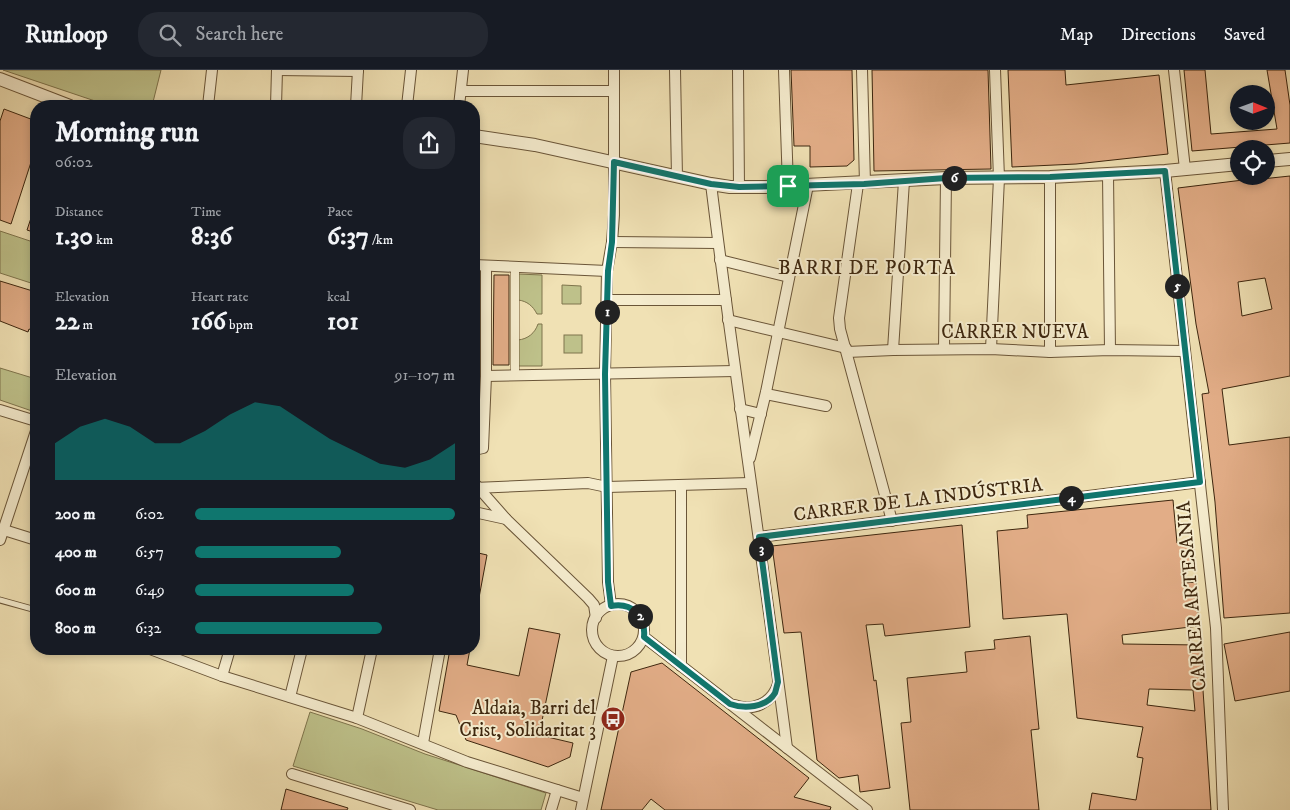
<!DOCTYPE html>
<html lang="en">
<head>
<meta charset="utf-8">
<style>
	body { margin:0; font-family:"IM FELL DW Pica",serif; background:#242831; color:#f1f3f6; height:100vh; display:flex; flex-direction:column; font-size:19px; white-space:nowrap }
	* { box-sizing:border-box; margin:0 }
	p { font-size:16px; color:#9ea1a6 }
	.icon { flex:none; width:28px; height:28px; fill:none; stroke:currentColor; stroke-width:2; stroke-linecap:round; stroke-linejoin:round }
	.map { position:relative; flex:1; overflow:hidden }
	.details { position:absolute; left:30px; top:30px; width:450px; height:555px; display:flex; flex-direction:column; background:#171b24; border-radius:20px; box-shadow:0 2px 8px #0003 }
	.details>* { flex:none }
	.needle { width:32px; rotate:91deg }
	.fabs { position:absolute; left:1230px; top:15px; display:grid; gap:10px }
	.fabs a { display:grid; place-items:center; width:45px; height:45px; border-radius:50%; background:#171b24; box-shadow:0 2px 8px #0003; font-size:25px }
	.pin { position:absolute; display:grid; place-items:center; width:42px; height:42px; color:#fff; margin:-21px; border-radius:10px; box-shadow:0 2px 8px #0006 }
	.km { position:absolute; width:25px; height:25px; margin:-12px; border-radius:50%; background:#222; color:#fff; font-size:14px; line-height:25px; text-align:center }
	.round { display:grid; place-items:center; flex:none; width:52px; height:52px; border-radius:20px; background:#242831 }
	.summary { display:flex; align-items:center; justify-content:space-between; height:85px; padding:0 25px }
	h1 { font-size:28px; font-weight:700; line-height:38px }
	.figures { display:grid; grid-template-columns:repeat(3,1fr); gap:8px; height:85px; padding:5px 25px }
	.figures div { display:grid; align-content:center }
	.figures b { font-size:25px; font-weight:700 }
	.figures small { font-size:14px; font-weight:400 }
	.figures p { font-size:14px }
	.chart { height:140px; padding:10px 25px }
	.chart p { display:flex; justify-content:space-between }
	.chart svg { width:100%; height:90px; margin-top:5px; fill:#0f766e; opacity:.7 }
	ul { padding:0 25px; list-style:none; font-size:16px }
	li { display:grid; grid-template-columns:80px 60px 1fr; align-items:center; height:38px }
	li i { height:12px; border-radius:6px; background:#0f766e }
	header { display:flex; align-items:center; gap:30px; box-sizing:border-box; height:70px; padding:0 25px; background:#171b24; border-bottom:1px solid #363941 }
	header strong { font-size:24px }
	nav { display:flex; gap:28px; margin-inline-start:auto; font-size:18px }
	.search { width:350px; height:45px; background:#242831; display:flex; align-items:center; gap:12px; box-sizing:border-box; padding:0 18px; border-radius:20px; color:#9ea1a6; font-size:19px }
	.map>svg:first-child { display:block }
	.green { fill:#bec18a; stroke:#7e744c }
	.building { fill:#e2ad87; stroke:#3d260e; fill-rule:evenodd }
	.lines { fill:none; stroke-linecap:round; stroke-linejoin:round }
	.service-casing { stroke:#6a5538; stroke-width:7 }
	.pedestrian-casing { stroke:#6a5538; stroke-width:9 }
	.minor-casing { stroke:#6a5538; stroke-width:12 }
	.tertiary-casing { stroke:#6a5538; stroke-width:14 }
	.service { stroke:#f5ecce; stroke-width:5 }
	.pedestrian { stroke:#f5ecce; stroke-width:8 }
	.minor { stroke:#f5ecce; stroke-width:10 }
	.tertiary { stroke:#f5ecce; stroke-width:12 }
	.route-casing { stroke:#fff; stroke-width:10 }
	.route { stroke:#0f766e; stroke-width:6 }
	.labels { text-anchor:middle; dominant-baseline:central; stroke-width:4; stroke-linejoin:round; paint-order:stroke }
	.street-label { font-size:19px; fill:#3d260e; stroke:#f5ecce }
	.poi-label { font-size:19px; fill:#3d260e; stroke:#f5ecce; text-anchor:end }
	.neighbourhood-label { font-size:20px; letter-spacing:1px; fill:#3d260e; stroke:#f5ecce }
</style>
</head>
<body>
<header>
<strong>Runloop</strong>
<div class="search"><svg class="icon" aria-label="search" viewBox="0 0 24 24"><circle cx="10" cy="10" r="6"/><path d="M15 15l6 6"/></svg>Search here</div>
<nav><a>Map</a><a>Directions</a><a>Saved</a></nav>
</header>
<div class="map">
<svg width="1290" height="740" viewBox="0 0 1290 740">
	<rect width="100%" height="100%" fill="#f0e1b4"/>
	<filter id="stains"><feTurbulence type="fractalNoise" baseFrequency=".004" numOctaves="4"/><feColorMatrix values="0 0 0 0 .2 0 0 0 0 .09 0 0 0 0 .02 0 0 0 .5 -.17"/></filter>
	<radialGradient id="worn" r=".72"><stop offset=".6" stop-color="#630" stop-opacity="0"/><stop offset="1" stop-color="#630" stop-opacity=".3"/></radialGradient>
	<g class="green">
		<path d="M 3,0 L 161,0 L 152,36 L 110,36 Z"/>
		<path d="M 0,161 L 36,173 L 36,206 L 34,214 L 0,203 Z"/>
		<path d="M 518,204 L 542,205 L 542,244 L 537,244 C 533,236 527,231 518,230 Z"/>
		<path d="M 562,215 L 581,216 L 581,234 L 562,234 Z"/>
		<path d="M 538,254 L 542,254 L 542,296 L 518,296 L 518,270 C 528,269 535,263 538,254 Z"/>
		<rect x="564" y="265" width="18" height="18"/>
		<path d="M 0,298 L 36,309 L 36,326 L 32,341 L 0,330 Z"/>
		<path d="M 310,642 L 362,659 L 425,684 L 546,723 L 541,740 L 438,740 L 293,696 Z"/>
	</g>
	<g class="building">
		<path d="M 791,0 L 852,0 L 854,90 L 847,96 L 810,97 L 810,76 L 794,76 Z"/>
		<path d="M 872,0 L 988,0 L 991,99 L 874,101 Z"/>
		<path d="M 1008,0 L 1065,0 L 1066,15 L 1159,5 L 1168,84 L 1076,94 L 1012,97 Z"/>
		<path d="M 1184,0 L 1205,0 L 1211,64 L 1277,59 L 1267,0 L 1285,0 L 1290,35 L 1290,73 L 1192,81 Z"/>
		<path d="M 4,39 L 36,51 L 36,83 L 34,83 L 11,154 L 0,150 L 0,51 Z"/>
		<path d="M 1290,106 L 1290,306 L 1222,319 L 1229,375 L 1290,367 L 1290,543 L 1224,548 L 1215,432 L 1202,324 L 1209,323 L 1196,254 L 1178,118 L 1243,110 L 1243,111 ZM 1265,208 L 1272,239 L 1242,246 L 1238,212 Z"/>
		<path d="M 35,136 L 36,136 L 36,163 L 27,160 Z"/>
		<path d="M 494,205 L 509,205 L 509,295 L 493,295 Z"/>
		<path d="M 0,211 L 36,222 L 36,262 L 29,259 L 28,262 L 0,251 Z"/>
		<path d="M 1173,430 L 1177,473 L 1193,471 L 1195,491 L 1182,493 L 1184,513 L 1196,512 L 1199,556 L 1122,565 L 1123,574 L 1200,575 L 1211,740 L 1089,740 L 1092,723 L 1136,730 L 1143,688 L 1137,687 L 1143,657 L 1077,648 L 1067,544 L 1003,549 L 997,461 L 1028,458 L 1027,445 ZM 1149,619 L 1193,620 L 1195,641 L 1147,635 Z"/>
		<path d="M 962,455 L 970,557 L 885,566 L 883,554 L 866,555 L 874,611 L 876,610 L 890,718 L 860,722 L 858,705 L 839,708 L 817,690 L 801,562 L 784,563 L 772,476 Z"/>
		<path d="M 474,482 L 487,485 L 478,533 L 474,532 Z"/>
		<path d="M 529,558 L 560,564 L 539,665 L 573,673 L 570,687 L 548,697 L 466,670 L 456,645 L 439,641 L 450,579 L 470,579 L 467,595 L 519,606 Z"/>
		<path d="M 1290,562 L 1290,621 L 1235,631 L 1224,574 Z"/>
		<path d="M 1030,566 L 1039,659 L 1031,660 L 1039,740 L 910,740 L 901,653 L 911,652 L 907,608 L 967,602 L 965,582 L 995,579 L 994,570 Z"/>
		<path d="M 662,593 L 809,708 L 794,727 L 831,737 L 830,740 L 665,740 L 651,729 L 642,740 L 601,740 L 631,602 Z"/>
		<path d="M 286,719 L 348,738 L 347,740 L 281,740 Z"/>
	</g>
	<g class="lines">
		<defs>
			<path id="service" d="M 0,530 L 36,540"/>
			<path id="pedestrian" d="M 515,306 L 515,197"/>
			<g id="minor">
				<path d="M 277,0 L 358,1"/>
				<path d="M 675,0 L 677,107"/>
				<path d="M 738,0 L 739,117"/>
				<path d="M 784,0 L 788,116"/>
				<path d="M 862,0 L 865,113"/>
				<path d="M 1174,0 L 1185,99"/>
				<path d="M 461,21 L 614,21"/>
				<path d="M 208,36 L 212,0"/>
				<path d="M 276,36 L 277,0"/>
				<path d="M 356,36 L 358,0"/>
				<path d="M 407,36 L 411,0"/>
				<path d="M 459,36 L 463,0"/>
				<path d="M 1165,101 L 1216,558 L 1223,740"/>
				<path d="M 1108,104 L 1110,280"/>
				<path d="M 1050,107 L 1050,282"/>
				<path d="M 711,114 C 734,302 763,490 787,678"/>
				<path d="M 858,114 L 839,248 L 840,259 L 892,451"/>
				<path d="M 612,172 L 718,173"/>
				<path d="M 720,190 L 789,207"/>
				<path d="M 474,195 L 607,201"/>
				<path d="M 607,230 L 726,230"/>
				<path d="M 728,250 L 846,278"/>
				<path d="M 944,279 L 946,108"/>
				<path d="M 991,279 L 999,108 L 995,0"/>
				<path d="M 893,280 L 904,111"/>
				<path d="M 847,282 L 893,280 L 991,279 L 1050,282 L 1110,280 L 1184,281"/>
				<path d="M 486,306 L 735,301"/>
				<path d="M 766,324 L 826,336"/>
				<path d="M 740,339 L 761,344"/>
				<path d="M 0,340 L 36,351"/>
				<path d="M 474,380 L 483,378 L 486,306 L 486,196"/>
				<path d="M 750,388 L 766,322 L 808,115"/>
				<path d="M 476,415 L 506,449 L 588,528 L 594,535 L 596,548"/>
				<path d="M 681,415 L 681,596"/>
				<path d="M 474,418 L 588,413 L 607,417 L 750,413"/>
				<path d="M 474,442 L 506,449"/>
				<path d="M 4,460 L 36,470"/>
				<path d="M 759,467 L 1200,412"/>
				<path d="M 0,470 L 36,361"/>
				<circle cx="618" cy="560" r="26"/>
				<path d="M 611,535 L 608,512 L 605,304 L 607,201 L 612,172 L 614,145 L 614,0"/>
				<path d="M 644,567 L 867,740"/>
				<path d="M 150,579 L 222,606 L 357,648 L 467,692 L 583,728"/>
				<path d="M 222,606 L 230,579"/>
				<path d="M 290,627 L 302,579"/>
				<path d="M 734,635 C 753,642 772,633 778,614"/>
				<path d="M 357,648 L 372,579"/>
				<path d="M 423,673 L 440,579"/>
				<path d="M 292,704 L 410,740"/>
				<path d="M 551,740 L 557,720"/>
				<path d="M 581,740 L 613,586"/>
			</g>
			<g id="tertiary">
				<path d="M 0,9 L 70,36"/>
				<path d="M 474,66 L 535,75 L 711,114 L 730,117 L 765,117 L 946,108 L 1050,107 L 1165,101 L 1239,94"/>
				<path d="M 1266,91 L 1290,89"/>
			</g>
		</defs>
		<use href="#service" class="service-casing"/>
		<use href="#pedestrian" class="pedestrian-casing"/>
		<use href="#minor" class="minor-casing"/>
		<use href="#tertiary" class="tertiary-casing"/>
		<use href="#service" class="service"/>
		<use href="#pedestrian" class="pedestrian"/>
		<use href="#minor" class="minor"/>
		<use href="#tertiary" class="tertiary"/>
	</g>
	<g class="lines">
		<defs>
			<path id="route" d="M 614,92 L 711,114 L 739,117 L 864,114 L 946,108 L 1050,107 L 1165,101 L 1200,412 L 759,467 L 778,612 C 777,615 776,620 775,623 C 766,638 744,639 730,634 L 644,567 C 646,546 632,532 611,536 L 608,512 L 605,304 L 608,201 L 612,172 Z"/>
		</defs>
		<use href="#route" class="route-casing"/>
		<use href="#route" class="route"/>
	</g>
	<defs>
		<symbol id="bus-disc" viewBox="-11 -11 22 22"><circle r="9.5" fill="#8f2418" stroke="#f5ecce"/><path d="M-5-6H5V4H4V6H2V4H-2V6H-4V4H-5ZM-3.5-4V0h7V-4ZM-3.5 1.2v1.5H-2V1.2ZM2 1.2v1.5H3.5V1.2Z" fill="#fff"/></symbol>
	</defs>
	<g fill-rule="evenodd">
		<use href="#bus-disc" x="599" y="635" width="28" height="28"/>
	</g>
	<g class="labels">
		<g class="street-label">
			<text x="1015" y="262">CARRER NUEVA</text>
			<text transform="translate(918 430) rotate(-7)">CARRER DE LA INDÚSTRIA</text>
			<text transform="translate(1192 526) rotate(-95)">CARRER ARTESANIA</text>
		</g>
		<g class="poi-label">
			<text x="596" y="638">Aldaia, Barri del<tspan x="596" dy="22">Crist, Solidaritat 3</tspan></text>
		</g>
		<g class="neighbourhood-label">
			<text x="867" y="198">BARRI DE PORTA</text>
		</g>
	</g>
	<rect width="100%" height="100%" filter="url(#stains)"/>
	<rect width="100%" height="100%" fill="url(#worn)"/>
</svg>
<div class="fabs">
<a><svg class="needle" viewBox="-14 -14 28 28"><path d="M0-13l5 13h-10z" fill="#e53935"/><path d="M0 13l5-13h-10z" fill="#9ea1a6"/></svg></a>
<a><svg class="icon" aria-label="locate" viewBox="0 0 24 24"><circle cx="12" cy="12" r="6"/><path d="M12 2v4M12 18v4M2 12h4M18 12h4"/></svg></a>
</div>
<div class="pin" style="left:788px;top:116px;background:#1e9e55"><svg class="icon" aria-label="arrive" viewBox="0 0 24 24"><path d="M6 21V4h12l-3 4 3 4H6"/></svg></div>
<b class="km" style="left:607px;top:242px">1</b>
<b class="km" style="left:640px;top:546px">2</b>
<b class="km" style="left:761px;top:479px">3</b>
<b class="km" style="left:1071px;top:428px">4</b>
<b class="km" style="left:1177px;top:216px">5</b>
<b class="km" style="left:954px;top:108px">6</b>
<section class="details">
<div class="summary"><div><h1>Morning run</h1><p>06:02</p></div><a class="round"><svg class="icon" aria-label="share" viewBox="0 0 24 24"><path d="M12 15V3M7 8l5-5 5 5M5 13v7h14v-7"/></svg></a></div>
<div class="figures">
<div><p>Distance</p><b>1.30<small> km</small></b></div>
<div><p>Time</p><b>8:36</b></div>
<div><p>Pace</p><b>6:37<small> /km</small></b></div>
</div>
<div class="figures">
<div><p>Elevation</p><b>22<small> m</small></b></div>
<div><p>Heart rate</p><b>166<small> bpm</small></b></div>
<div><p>kcal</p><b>101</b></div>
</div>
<div class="chart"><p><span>Elevation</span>91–107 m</p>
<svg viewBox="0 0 160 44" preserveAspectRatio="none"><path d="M0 44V26L10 18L20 14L30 18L40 26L50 26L60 20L70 12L80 6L90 8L100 16L110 24L120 30L130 36L140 38L150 34L160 26V44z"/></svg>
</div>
<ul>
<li><b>200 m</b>6:02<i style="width:100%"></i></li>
<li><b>400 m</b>6:57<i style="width:56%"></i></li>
<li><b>600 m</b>6:49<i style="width:61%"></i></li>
<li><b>800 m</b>6:32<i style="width:72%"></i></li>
</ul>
</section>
</div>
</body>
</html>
